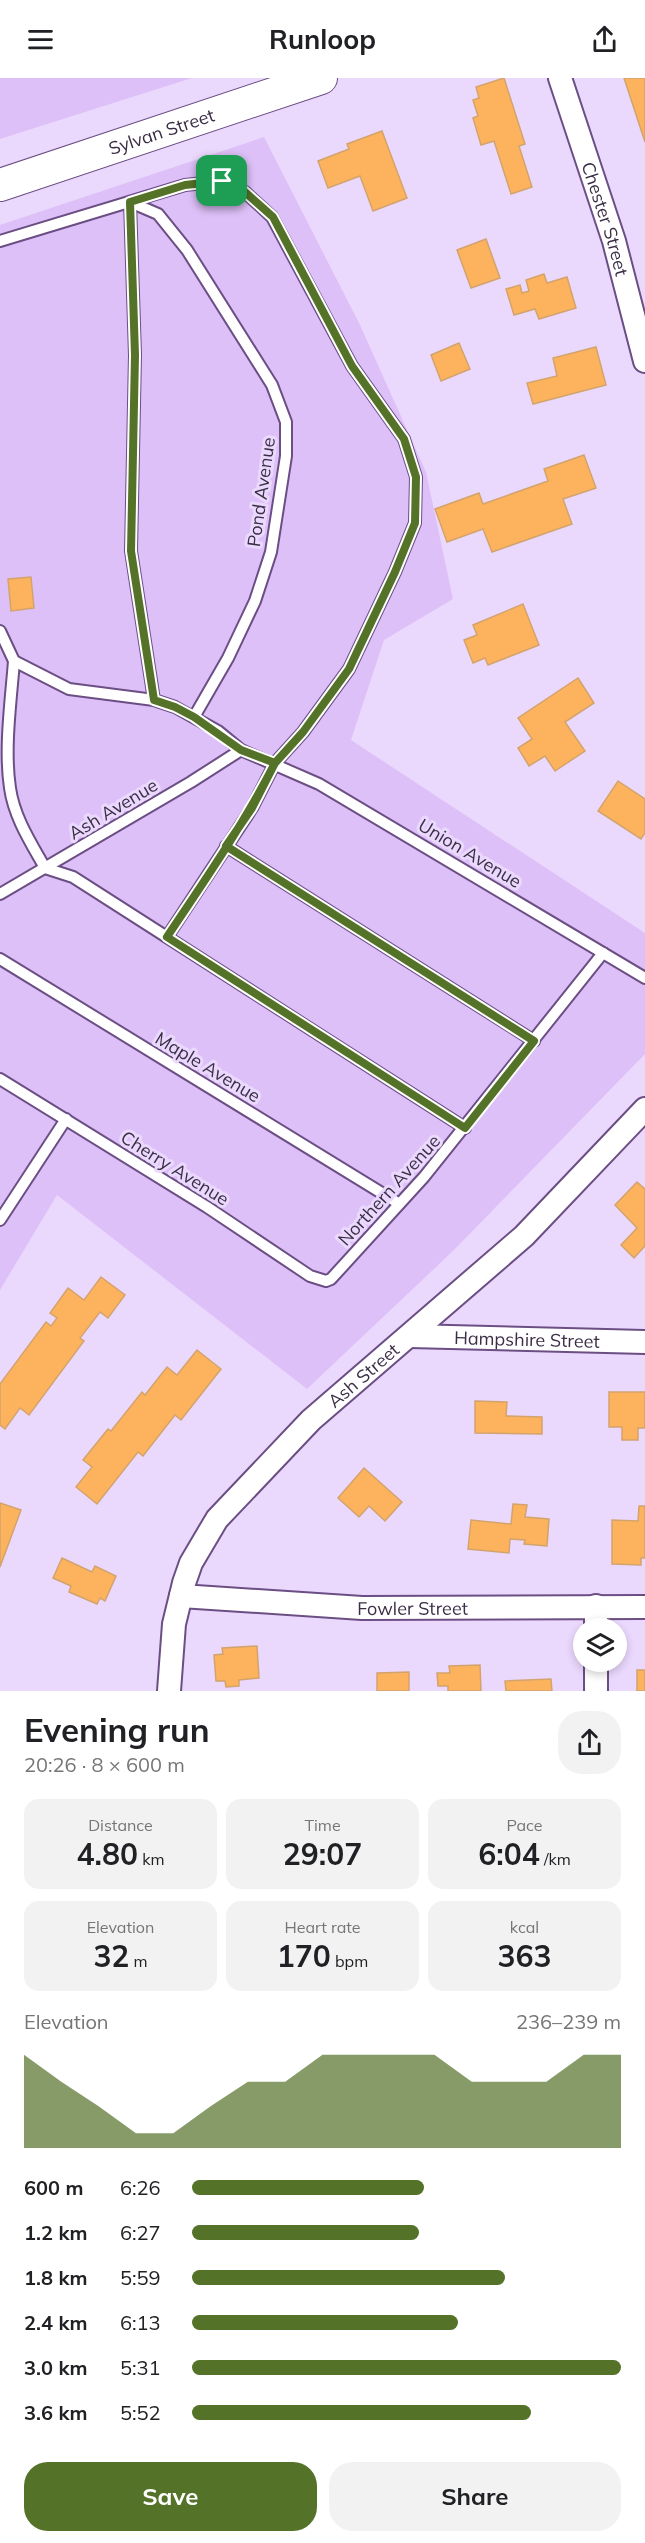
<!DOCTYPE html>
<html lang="en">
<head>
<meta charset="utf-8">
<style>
	body { margin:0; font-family:Mulish,sans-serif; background:#f2f2f2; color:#202124; height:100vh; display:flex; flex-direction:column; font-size:22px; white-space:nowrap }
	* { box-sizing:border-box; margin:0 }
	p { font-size:20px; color:#757577 }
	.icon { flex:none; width:33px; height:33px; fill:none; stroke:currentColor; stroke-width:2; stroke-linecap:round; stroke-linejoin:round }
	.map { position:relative; height:1613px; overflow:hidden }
	.details { display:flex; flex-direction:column; background:#fff; flex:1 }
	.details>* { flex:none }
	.controls { position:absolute; left:573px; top:1540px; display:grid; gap:12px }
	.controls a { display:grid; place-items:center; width:54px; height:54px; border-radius:50%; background:#fff; box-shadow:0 3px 9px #0003; font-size:30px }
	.pin { position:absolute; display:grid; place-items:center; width:51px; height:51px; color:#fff; margin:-26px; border-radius:12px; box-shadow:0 3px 9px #0006 }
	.round { display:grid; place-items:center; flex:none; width:63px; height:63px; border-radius:24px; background:#f2f2f2 }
	.summary { display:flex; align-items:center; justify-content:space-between; height:102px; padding:0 24px }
	h1 { font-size:33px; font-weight:700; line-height:45px }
	.figures { display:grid; grid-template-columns:repeat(3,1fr); gap:9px; height:102px; padding:6px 24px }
	.figures div { display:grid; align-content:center; border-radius:15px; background:#f2f2f2; text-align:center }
	.figures b { font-size:30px; font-weight:700 }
	.figures small { font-size:16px; font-weight:400 }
	.figures p { font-size:16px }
	.chart { height:168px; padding:12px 24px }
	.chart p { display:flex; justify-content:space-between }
	.chart svg { width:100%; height:108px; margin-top:6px; fill:#547228; opacity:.7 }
	.action { display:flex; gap:12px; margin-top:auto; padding:12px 24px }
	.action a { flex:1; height:69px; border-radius:24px; background:#547228; color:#fff; font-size:24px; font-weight:700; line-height:69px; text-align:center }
	.action a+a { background:#f2f2f2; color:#202124 }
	ul { padding:0 24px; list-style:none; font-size:20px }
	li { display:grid; grid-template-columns:96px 72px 1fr; align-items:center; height:45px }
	li i { height:15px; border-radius:8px; background:#547228 }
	header { display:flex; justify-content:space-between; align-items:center; height:78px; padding:0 24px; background:#fff; font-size:27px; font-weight:700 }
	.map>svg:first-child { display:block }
	.green { fill:#ddc0f8 }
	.building { fill:#fdb35d; stroke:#d3a36e; stroke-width:1.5 }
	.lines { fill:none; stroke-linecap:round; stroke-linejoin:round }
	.service-casing { stroke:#6b4e83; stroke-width:14 }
	.minor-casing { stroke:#6b4e83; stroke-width:26 }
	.secondary-casing { stroke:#6b4e83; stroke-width:34 }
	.service { stroke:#fff; stroke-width:10 }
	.minor { stroke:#fff; stroke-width:22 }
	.secondary { stroke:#fff; stroke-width:32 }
	.route-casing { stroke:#fff; stroke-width:12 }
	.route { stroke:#547228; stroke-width:8 }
	.labels { text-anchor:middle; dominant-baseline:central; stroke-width:6; stroke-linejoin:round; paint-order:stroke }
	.street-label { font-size:18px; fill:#3a2d45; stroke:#ebd9fd }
</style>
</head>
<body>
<header><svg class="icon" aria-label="menu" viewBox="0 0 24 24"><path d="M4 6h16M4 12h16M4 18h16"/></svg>Runloop<svg class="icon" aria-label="share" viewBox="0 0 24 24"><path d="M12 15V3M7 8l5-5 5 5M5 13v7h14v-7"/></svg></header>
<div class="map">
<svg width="645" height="1613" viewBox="0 0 645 1613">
	<rect width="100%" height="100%" fill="#ebd9fd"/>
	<g class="green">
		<path d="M 0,0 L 192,0 L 0,61 Z"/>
		<path d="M 264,59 L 360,247 L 426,394 L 453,521 L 384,562 L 351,662 L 645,855 L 645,976 L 454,1172 L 307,1311 L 57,1117 L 0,1212 L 0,147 Z"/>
	</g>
	<g class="building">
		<path d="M 504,0 L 525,66 L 519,68 L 532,109 L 511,116 L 494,63 L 481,67 L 473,40 L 478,38 L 473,22 L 479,20 L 476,9 Z"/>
		<path d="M 624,0 L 645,0 L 645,64 Z"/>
		<path d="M 382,53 L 407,120 L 373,133 L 360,98 L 328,110 L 318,83 L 349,71 L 347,66 Z"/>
		<path d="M 486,161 L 500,200 L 471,210 L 457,172 Z"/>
		<path d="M 544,196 L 547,205 L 567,199 L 576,230 L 539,241 L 535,231 L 514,237 L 506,211 L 520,207 L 522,215 L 529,213 L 526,202 Z"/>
		<path d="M 459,265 L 470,291 L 441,303 L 431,277 Z"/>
		<path d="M 596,269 L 606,307 L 533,326 L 527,305 L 557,298 L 553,280 Z"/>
		<path d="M 584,377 L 596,410 L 563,421 L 572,446 L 492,474 L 483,451 L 447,464 L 435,431 L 479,415 L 483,426 L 548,403 L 544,391 Z"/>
		<path d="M 31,499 L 34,530 L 11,533 L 8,501 Z"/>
		<path d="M 523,526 L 539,567 L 488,587 L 485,580 L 473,585 L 464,562 L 477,557 L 473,547 Z"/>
		<path d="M 578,600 L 594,625 L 565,644 L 585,673 L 555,693 L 545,678 L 529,688 L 518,670 L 532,661 L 518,640 Z"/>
		<path d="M 618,703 L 645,721 L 645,755 L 641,761 L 598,733 Z"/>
		<path d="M 637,1104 L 645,1111 L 645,1168 L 634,1180 L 621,1167 L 637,1150 L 615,1127 Z"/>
		<path d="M 101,1199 L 125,1217 L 108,1240 L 100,1234 L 80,1260 L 84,1263 L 29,1337 L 20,1330 L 5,1351 L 0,1347 L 0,1306 L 46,1244 L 51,1248 L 57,1240 L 50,1235 L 68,1210 L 84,1222 Z"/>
		<path d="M 197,1272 L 221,1291 L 181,1342 L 175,1337 L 143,1378 L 138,1374 L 97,1426 L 76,1409 L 92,1389 L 83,1382 L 108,1351 L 111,1353 L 142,1314 L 145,1317 L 167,1289 L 177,1297 Z"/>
		<path d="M 609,1314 L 645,1314 L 645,1350 L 638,1350 L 638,1362 L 622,1362 L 622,1349 L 609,1349 Z"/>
		<path d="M 475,1323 L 507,1324 L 506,1338 L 542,1339 L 542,1356 L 475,1355 Z"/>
		<path d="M 364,1390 L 402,1424 L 385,1443 L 369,1428 L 359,1439 L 338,1420 Z"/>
		<path d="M 0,1425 L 21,1432 L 0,1489 Z"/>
		<path d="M 513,1426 L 527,1427 L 525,1439 L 549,1441 L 547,1468 L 524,1466 L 525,1462 L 510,1461 L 509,1475 L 468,1471 L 471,1442 L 511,1446 Z"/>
		<path d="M 639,1428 L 645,1428 L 645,1480 L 641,1480 L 641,1487 L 612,1486 L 612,1442 L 638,1443 Z"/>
		<path d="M 62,1480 L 92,1494 L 95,1488 L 116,1498 L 105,1523 L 100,1520 L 97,1526 L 69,1514 L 71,1508 L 53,1500 Z"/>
		<path d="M 257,1568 L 259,1600 L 239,1602 L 239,1608 L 226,1609 L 225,1603 L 216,1603 L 214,1577 L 223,1576 L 222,1570 Z"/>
		<path d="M 480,1587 L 481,1613 L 448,1613 L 448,1608 L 438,1608 L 437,1595 L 450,1595 L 449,1588 Z"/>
		<rect x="637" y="1592" width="8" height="21"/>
		<path d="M 409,1594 L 409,1613 L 377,1613 L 377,1595 Z"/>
		<path d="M 551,1601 L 552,1613 L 506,1613 L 505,1603 Z"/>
	</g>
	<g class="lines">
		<defs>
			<g id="service">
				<path d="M 130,124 L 158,136 L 187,172 L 272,307 L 286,344 L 286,378 L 271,474 L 255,523 L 228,580 L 194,639"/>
				<path d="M 130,124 L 135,277 L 131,473 L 154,622"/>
				<path d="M 0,163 L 185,107 L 222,103 L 245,114 L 272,139 L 352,288 L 404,361 L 416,399 L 415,445 L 395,494 L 349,591 L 303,654 L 275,685 L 252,730 L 167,859"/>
				<path d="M 0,553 L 14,583 L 69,611 L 154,622 L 175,629 L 218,653 L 241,672 L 319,706 L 645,900"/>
				<path d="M 14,583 C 11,622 4,671 10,710 C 14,739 31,765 45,790"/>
				<path d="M 226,768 L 534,963"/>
				<path d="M 45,790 L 73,799 L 465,1050"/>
				<path d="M 0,816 L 191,704 L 241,672"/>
				<path d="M 0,881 L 398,1125"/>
				<path d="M 0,1001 L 207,1129 L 310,1198 L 326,1203 L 331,1201 L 424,1099 L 603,875"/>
				<path d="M 0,1142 L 66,1041"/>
			</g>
			<g id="minor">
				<path id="s1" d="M 560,0 L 614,163 L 645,283"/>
				<path id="s2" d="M 410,1258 L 645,1264"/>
				<path id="s3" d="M 181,1518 L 362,1530 L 645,1529"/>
				<path d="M 596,1528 L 596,1551"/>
				<path d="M 596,1584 L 596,1613"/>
				<path id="s4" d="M 169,1613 L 174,1546 L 184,1505 L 191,1485 L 217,1441 L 311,1342 L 524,1158 L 645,1031"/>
			</g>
			<g id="secondary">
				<path id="s5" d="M 0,107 L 321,0"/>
			</g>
		</defs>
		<use href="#service" class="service-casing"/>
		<use href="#minor" class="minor-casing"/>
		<use href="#secondary" class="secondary-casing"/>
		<use href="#service" class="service"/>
		<use href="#minor" class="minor"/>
		<use href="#secondary" class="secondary"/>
	</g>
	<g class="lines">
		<defs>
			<path id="route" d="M 222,103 L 185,107 L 130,124 L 135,277 L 131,473 L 154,622 L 175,629 L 194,639 L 241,672 L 275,685 C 244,746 205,802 167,859 L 465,1050 L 534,963 L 226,768 L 252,730 L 275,685 L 303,654 L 349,591 L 395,494 L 415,445 L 416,399 L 404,361 L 352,288 L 273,139 L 245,114 L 222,103"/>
		</defs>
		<use href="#route" class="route-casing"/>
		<use href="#route" class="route"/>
	</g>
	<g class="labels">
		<g class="street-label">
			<text stroke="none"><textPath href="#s5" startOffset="170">Sylvan Street</textPath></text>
			<text stroke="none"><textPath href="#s1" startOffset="148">Chester Street</textPath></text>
			<text transform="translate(261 414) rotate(-82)">Pond Avenue</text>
			<text transform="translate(113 731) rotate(-31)">Ash Avenue</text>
			<text transform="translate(470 775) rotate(31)">Union Avenue</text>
			<text transform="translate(208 989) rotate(31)">Maple Avenue</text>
			<text transform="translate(175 1090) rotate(32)">Cherry Avenue</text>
			<text transform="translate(389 1112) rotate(-48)">Northern Avenue</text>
			<text stroke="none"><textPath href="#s2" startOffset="117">Hampshire Street</textPath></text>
			<text stroke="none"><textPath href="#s4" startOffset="387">Ash Street</textPath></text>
			<text stroke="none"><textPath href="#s3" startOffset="232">Fowler Street</textPath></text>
		</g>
	</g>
</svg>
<div class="controls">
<a><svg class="icon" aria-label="layers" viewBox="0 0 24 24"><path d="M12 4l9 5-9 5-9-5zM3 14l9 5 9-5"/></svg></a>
</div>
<div class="pin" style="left:222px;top:103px;background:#1e9e55"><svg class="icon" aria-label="arrive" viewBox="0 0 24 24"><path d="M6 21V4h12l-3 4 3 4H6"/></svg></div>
</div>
<section class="details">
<div class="summary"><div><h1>Evening run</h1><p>20:26 · 8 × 600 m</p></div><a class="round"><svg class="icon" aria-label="share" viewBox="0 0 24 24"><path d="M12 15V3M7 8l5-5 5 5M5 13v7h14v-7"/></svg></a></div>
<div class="figures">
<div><p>Distance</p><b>4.80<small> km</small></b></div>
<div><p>Time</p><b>29:07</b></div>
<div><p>Pace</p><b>6:04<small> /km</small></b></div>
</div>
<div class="figures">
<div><p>Elevation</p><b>32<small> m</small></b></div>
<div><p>Heart rate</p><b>170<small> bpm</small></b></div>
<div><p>kcal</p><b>363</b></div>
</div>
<div class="chart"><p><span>Elevation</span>236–239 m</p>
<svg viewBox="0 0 160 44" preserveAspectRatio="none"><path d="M0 44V6L10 17L20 27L30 38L40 38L50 27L60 17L70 17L80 6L90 6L100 6L110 6L120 17L130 17L140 17L150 6L160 6V44z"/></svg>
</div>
<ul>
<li><b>600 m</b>6:26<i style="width:54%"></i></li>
<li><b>1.2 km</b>6:27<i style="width:53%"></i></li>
<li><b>1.8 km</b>5:59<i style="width:73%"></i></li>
<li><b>2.4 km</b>6:13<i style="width:62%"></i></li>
<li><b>3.0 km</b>5:31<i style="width:100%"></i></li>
<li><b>3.6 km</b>5:52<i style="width:79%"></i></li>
</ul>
<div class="action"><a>Save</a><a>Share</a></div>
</section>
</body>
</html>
